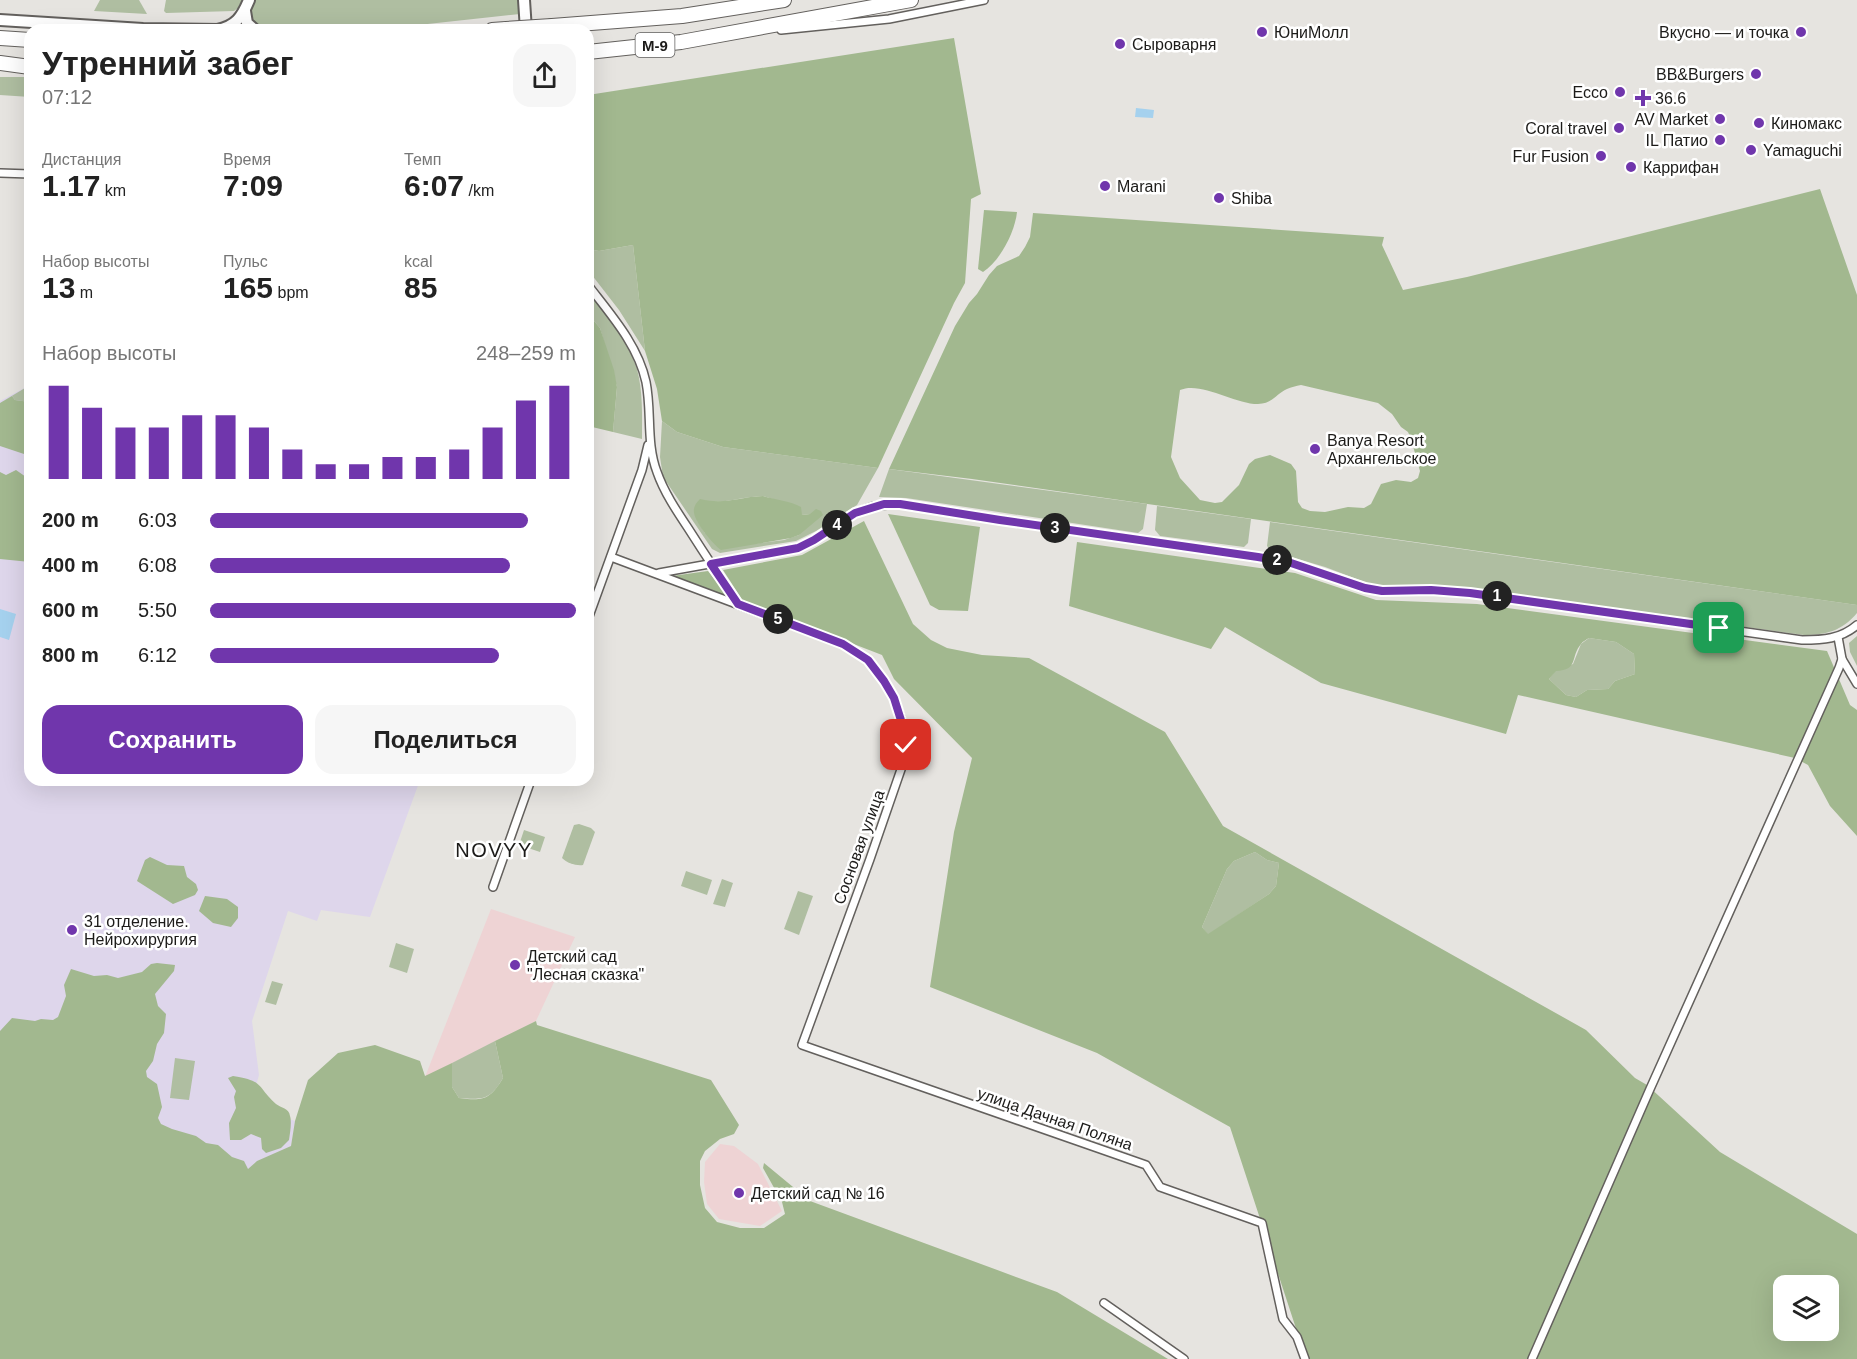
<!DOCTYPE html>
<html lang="ru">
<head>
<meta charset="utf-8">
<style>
	body { margin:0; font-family:Arial,sans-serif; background:#f6f6f6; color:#222; height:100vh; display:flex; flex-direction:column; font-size:22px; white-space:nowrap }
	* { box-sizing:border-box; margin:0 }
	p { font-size:20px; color:#767676 }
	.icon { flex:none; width:33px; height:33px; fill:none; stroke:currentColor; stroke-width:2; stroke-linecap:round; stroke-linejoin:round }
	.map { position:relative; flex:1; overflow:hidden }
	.drawer { position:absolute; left:24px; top:24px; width:570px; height:762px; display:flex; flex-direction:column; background:#fff; border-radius:18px; box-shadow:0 6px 24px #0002 }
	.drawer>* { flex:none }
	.controls { position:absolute; left:1773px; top:1275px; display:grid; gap:12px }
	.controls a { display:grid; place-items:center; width:66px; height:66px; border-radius:12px; background:#fff; box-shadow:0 6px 24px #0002; font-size:30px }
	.pin { position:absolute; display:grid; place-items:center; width:51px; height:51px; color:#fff; margin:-26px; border-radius:12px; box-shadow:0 3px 9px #0006 }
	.km { position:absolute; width:30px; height:30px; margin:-15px; border-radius:50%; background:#222; color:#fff; font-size:16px; line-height:30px; text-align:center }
	.round { display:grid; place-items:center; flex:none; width:63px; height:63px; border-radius:18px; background:#f6f6f6 }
	.headline { display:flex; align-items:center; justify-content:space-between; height:102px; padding:0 18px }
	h1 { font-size:33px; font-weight:700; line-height:45px }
	.stats { display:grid; grid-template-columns:repeat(3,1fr); gap:9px; height:102px; padding:6px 18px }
	.stats div { display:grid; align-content:center }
	.stats b { font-size:30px; font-weight:700 }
	.stats small { font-size:16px; font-weight:400 }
	.stats p { font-size:16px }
	.chart { height:168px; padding:12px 18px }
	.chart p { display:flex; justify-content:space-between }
	.chart svg { width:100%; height:108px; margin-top:6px; stroke:#7036ac; stroke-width:6 }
	.button { display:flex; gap:12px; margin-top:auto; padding:12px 18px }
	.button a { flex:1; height:69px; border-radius:18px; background:#7036ac; color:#fff; font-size:24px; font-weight:700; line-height:69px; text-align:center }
	.button a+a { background:#f6f6f6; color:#222 }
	ul { padding:0 18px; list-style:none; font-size:20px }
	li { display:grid; grid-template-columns:96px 72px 1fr; align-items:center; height:45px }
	li i { height:15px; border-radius:8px; background:#7036ac }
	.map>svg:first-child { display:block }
	.education { fill:#eed3d4 }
	.medical { fill:#ded6eb }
	.green { fill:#afbea1; fill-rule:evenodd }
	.forest { fill:#a2b88f; fill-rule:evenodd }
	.water { fill:#a5d1ee }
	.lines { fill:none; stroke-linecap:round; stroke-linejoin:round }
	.street-casing { stroke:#63605d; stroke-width:10 }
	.secondary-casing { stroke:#63605d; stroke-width:14 }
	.highway-casing { stroke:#63605d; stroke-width:16 }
	.street { stroke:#fff; stroke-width:7 }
	.secondary { stroke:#fff; stroke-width:10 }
	.highway { stroke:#fff; stroke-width:14 }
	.highway-bridge-casing { stroke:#63605d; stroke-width:16; stroke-linecap:butt }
	.highway-bridge { stroke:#fff; stroke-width:14 }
	.route-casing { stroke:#fff; stroke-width:12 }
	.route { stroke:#7036ac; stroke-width:8 }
	.poi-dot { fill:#7036ac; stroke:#fff; stroke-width:2 }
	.labels { text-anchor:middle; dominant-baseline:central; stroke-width:5; stroke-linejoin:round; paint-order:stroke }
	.shield { fill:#fff; stroke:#605f5e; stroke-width:1.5 }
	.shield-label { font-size:15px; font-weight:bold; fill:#1c1b19 }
	.poi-label { font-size:16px; fill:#1c1b19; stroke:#fff; text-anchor:start }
	.street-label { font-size:16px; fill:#1c1b19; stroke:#fff }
	.quarter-label { font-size:20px; letter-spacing:1.5px; fill:#1c1b19; stroke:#fff }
</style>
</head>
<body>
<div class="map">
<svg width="1857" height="1359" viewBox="0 0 1857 1359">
	<rect width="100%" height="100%" fill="#e6e4e0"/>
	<g class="education">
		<path d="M 491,909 L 575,937 L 536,1021 L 425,1077 Z"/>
		<path d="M 720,1144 L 734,1146 L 758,1164 L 782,1211 L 760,1226 L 719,1219 L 707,1204 L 704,1182 L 705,1162 Z"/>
	</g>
	<path class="medical" d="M 30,385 L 30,780 L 420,780 L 370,917 L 321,910 L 317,921 L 288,911 L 252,1021 L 259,1075 L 250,1106 L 295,1121 L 291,1146 L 273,1200 L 0,1139 L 0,401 Z"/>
	<g class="green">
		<path d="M 100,0 L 139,0 L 147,14 L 94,11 Z"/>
		<path d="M 166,0 L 242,0 L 238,8 L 234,11 L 166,13 L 164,11 Z"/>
		<path d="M 253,0 L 519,0 L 520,14 L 400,27 L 331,30 L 260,30 L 249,20 L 250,5 Z"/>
		<path d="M 0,77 L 30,77 L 30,97 L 0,95 Z"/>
		<path d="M 633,245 L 645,351 L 619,310 L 588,270 L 588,249 L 599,251 Z"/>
		<path d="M 590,294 C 607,316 628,341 637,369 C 643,391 642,416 642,439 L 613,432 L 617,387 L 600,328 L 588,314 Z"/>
		<path d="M 30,385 L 30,402 L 15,400 L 12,396 L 0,403 Z"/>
		<path d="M 662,421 L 677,432 L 723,447 L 878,468 L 857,505 L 816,531 L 796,541 L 720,553 L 712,549 L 663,477 L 660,457 ZM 763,496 L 786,503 L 802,515 L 810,514 L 799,535 L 784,540 L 752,544 L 705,533 L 697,520 L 700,500 C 725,505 738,497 763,496 Z"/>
		<path d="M 889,469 L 1147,504 L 1143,529 L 1138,533 L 906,498 L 879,497 Z"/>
		<path d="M 1157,506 L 1251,519 L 1248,543 L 1244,547 L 1160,536 L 1155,530 Z"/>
		<path d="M 1270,522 L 1857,605 L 1857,613 C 1842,631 1826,635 1804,635 L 1465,588 L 1430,586 L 1390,587 L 1370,584 L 1325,567 L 1271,551 L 1267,546 Z"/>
		<path d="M 1857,636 L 1857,666 L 1850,652 L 1849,643 Z"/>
		<path d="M 1589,638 L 1616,642 L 1634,654 L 1635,674 L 1615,681 L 1608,689 L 1587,690 L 1576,697 L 1566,695 L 1549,679 L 1555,671 L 1573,664 L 1581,644 Z"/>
		<path d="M 579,824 L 591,828 L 595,832 L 583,865 C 576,866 567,863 562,858 L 574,825 Z"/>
		<path d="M 524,830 L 545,837 L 540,852 L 519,845 Z"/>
		<path d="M 1255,852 L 1267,860 L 1279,863 L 1276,886 L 1269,894 L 1208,935 L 1202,927 L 1227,869 L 1234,861 Z"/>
		<path d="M 686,871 L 712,880 L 707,895 L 681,886 Z"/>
		<path d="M 722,879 L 733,883 L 725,907 L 713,904 Z"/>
		<path d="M 798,891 L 813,896 L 799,935 L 784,929 Z"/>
		<path d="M 396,943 L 414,949 L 407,973 L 389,967 Z"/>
		<path d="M 272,981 L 283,984 L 276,1005 L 265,1002 Z"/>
		<path d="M 495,1041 L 503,1078 C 490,1100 483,1100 459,1098 L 452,1087 L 452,1063 Z"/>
		<path d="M 175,1058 L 195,1061 L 189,1100 L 170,1098 Z"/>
	</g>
	<g class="forest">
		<path d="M 954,38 L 981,194 L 971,199 L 965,283 L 954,303 L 878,468 L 723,447 L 677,432 L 662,421 L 657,389 L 645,351 L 633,245 L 599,251 L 588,249 L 588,95 Z"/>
		<path d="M 1820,189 L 1857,295 L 1857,605 L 972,479 L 889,469 L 955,326 L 969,303 L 977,294 L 989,275 L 997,266 L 1019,256 L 1025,247 L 1030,237 L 1033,213 L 1384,237 L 1382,245 L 1403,290 L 1467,277 ZM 1301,385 L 1378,403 L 1392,414 L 1401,427 L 1408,432 L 1411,439 L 1420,471 L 1418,478 L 1411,482 L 1396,480 L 1381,484 L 1371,504 L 1364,508 L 1348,507 L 1325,512 L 1310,511 L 1302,508 L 1298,502 L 1296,471 L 1291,464 L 1270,455 L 1255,459 L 1249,464 L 1239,485 L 1222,502 L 1215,503 L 1200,500 L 1180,478 L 1171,457 L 1180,390 C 1201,381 1234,404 1258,404 C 1272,404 1276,394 1287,389 C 1291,387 1296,386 1301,385 Z"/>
		<path d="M 984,210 L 1017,212 C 1015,232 1000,261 983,272 L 978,269 Z"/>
		<path d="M 588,314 L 600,328 L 614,370 L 617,387 L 613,432 L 588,426 Z"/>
		<path d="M 12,396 L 15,400 L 30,402 L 30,456 L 0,446 L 0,403 Z"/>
		<path d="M 16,470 L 26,477 L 30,488 L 30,562 L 0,559 L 0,472 L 6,475 Z"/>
		<path d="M 763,496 C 773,499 793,502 801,507 L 802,515 L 810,514 L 816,509 L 821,511 L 823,515 L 799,535 L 791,538 L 721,550 C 713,544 696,524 694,513 C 693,507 696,503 700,499 C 725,505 738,497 763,496 Z"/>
		<path d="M 888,514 L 980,527 L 968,611 L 939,610 L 930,605 Z"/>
		<path d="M 864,521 L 913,624 L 931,640 L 947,648 L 982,655 L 1029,658 L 1165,732 L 1223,826 L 1586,1030 L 1635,1078 L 1647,1085 L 1720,1152 L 1857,1234 L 1857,1359 L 1306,1359 L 1230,1127 L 1097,1053 L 930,987 L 954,832 L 972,758 L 894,679 L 882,655 L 743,601 L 723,570 L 802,555 ZM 1255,852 L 1267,860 L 1279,863 L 1276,886 L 1269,894 L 1208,934 L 1202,927 L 1227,869 L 1234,861 ZM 1784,1286 L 1828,1286 L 1828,1330 L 1784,1330 Z"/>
		<path d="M 1077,542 L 1295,573 L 1376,600 L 1477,604 L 1827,651 L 1850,705 L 1857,710 L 1857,836 L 1830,806 L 1808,765 L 1795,758 L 1518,695 L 1506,734 L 1321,683 L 1225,627 L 1211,649 L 1069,606 ZM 1589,638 L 1616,642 L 1634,654 L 1635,674 L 1615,681 L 1608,689 L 1587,690 L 1576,697 L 1566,695 L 1549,679 L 1556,671 C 1579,670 1570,657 1581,644 C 1583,641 1586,640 1589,638 Z"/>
		<path d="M 708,571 L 730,599 L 672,576 Z"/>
		<path d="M 150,857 L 167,865 L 184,866 L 187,877 L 196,884 L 198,890 L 195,895 L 173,904 L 137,881 L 145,860 Z"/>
		<path d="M 205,896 L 227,899 L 238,907 L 238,918 L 231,927 L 213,923 L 199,911 Z"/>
		<path d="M 157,963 L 175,965 L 174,971 L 155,994 L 158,1006 L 166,1014 L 164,1033 L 157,1044 L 153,1061 L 146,1071 L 147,1077 L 157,1084 L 162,1107 L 158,1118 L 161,1124 L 172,1129 L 196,1136 L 206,1143 L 218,1145 L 232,1157 L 244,1161 L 248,1169 L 257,1161 L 291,1146 L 295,1121 L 308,1080 L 338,1053 L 375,1045 L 420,1061 L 425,1076 L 452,1063 L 452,1087 L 459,1098 C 483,1101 490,1100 503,1078 L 495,1041 L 536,1021 L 537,1025 L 711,1080 L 739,1125 L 734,1134 L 720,1139 L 705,1151 L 700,1161 L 700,1185 L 705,1208 L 717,1222 L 740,1228 L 764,1228 L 785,1214 L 782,1202 L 763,1168 L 764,1163 L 810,1201 L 1057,1292 L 1168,1359 L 0,1359 L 0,1031 L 12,1018 L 35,1021 L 41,1019 L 53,1020 L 58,1017 L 66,996 L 64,985 L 71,969 L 94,976 L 107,975 L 118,978 L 142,972 L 151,964 Z"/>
		<path d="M 233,1076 C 265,1081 256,1086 276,1104 C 281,1108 289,1108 290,1116 C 292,1122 290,1133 289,1140 L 281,1148 L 266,1153 L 262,1149 L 261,1138 L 251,1134 L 241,1140 L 230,1140 L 229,1123 L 236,1108 L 234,1097 L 236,1091 L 228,1078 Z"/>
	</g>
	<g class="water">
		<path d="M 1136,108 L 1154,110 L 1153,118 L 1135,117 Z"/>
		<path d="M 0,609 L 16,614 L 9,640 L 0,637 Z"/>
	</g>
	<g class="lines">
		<defs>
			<g id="street">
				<path d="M 781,30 L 889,19 L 984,0"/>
				<path d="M 0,173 L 30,174"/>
				<path d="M 588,285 C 611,315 638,345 646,382 C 652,412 646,443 657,472 C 664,492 676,510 688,528 C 704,553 721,579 738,604"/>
				<path d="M 611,557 L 843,644 L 868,660 L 884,681 L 894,698 L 901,718 L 905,733 L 906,755 L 870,859 L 802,1045 L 1146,1165 L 1160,1187 L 1262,1223 L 1283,1319 L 1297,1337 L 1305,1359"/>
				<path d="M 659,573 L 798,548 L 814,540 L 855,513 L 874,506 L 900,504 L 1000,520 L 1258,557 L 1291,563 L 1365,588 L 1382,591 L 1431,590 L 1470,593 L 1802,640 C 1823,640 1841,639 1857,625"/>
				<path d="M 588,619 L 642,470 L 648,445"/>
				<path d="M 1842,659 L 1857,684"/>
				<path d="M 493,887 L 531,780"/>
				<path d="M 1104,1303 L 1184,1359"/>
				<path d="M 1532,1359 L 1650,1089 L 1839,668 L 1842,659 L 1838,637"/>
			</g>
			<g id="secondary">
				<path d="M 524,0 L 526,30"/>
				<path d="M 245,11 L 247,23 L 255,30"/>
				<path d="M 0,20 L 143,29 L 221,30"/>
				<path d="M 217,30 C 236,26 242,17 249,0"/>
			</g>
			<g id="highway">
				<path d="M 552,26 L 682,16 L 784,0"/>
				<path d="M 492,30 L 506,29"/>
				<path d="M 0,38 L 30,40"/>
				<path d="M 588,52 L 681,42 L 911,0"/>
				<path d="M 0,63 L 30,67"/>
			</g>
		</defs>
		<use href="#street" class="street-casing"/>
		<use href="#secondary" class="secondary-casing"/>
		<use href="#highway" class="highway-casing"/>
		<use href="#street" class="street"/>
		<use href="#secondary" class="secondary"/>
		<use href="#highway" class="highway"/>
		<defs>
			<path id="highway-bridge" d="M 506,29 L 552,26"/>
		</defs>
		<use href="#highway-bridge" class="highway-bridge-casing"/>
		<use href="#highway-bridge" class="highway-bridge"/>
	</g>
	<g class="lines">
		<defs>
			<path id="route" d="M 906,745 L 905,733 L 894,698 L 884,681 L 868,660 L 843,644 L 738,604 L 711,564 L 798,548 L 814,540 L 855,513 L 884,504 L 900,504 L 1000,520 L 1258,557 L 1291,563 L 1365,588 L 1382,591 L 1431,590 L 1470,593 L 1719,628"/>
		</defs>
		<use href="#route" class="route-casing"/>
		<use href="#route" class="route"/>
	</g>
	<g class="poi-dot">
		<circle cx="1262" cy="32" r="6"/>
		<circle cx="1801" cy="32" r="6"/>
		<circle cx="1120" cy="44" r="6"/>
		<circle cx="1756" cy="74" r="6"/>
		<circle cx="1620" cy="92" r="6"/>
		<path d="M1640 89h6v6h6v6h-6v6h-6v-6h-6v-6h6z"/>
		<circle cx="1720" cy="119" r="6"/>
		<circle cx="1759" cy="123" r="6"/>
		<circle cx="1619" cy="128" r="6"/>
		<circle cx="1720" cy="140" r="6"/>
		<circle cx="1751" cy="150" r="6"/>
		<circle cx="1601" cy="156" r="6"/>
		<circle cx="1631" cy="167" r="6"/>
		<circle cx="1105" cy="186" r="6"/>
		<circle cx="1219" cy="198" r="6"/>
		<circle cx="1315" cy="449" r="6"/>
		<circle cx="72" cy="930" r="6"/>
		<circle cx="515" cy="965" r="6"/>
		<circle cx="739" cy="1193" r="6"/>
	</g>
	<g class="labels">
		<rect class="shield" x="635.5" y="33" width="39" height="24" rx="4.5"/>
		<g class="shield-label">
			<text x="655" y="45">М-9</text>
		</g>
		<g class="poi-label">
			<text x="1274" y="32">ЮниМолл</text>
			<text x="1789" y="32" text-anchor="end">Вкусно — и точка</text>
			<text x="1132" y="44">Сыроварня</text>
			<text x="1744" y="74" text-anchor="end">BB&amp;Burgers</text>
			<text x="1608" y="92" text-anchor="end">Ecco</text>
			<text x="1655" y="98">36.6</text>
			<text x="1708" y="119" text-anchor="end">AV Market</text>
			<text x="1771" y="123">Киномакс</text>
			<text x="1607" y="128" text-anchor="end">Coral travel</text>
			<text x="1708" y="140" text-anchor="end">IL Патио</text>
			<text x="1763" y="150">Yamaguchi</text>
			<text x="1589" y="156" text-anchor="end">Fur Fusion</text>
			<text x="1643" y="167">Каррифан</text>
			<text x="1117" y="186">Marani</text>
			<text x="1231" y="198">Shiba</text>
			<text x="1327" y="440">Banya Resort<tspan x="1327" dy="18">Архангельское</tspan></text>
			<text x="84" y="921">31 отделение.<tspan x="84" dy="18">Нейрохирургия</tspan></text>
			<text x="527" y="956">Детский сад<tspan x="527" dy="18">"Лесная сказка"</tspan></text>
			<text x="751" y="1193">Детский сад № 16</text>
		</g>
		<g class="street-label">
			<text transform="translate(859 847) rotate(-70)">Сосновая улица</text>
			<text transform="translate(1055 1119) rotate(19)">улица Дачная Поляна</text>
		</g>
		<g class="quarter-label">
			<text x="494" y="850">NOVYY</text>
		</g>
	</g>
</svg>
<div class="controls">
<a><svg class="icon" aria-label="layers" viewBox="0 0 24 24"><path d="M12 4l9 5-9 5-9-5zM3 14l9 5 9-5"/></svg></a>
</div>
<div class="pin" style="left:1719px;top:628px;background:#1e9e55"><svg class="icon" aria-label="arrive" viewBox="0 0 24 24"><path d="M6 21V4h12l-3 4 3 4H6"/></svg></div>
<div class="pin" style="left:906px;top:745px;background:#d93025"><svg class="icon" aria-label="check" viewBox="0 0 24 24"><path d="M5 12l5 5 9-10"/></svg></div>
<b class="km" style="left:1497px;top:596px">1</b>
<b class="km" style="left:1277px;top:560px">2</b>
<b class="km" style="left:1055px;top:528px">3</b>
<b class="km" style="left:837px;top:525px">4</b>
<b class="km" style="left:778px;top:619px">5</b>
<section class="drawer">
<div class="headline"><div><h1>Утренний забег</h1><p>07:12</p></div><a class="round"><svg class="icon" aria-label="share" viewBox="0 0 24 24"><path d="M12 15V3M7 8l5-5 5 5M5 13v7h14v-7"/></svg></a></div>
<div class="stats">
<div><p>Дистанция</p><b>1.17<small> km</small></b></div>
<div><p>Время</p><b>7:09</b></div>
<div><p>Темп</p><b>6:07<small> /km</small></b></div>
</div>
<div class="stats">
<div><p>Набор высоты</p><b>13<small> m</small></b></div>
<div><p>Пульс</p><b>165<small> bpm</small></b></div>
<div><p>kcal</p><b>85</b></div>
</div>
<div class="chart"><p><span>Набор высоты</span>248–259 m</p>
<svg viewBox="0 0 160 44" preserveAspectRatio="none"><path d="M5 44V6M15 44V15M25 44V23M35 44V23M45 44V18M55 44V18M65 44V23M75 44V32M85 44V38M95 44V38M105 44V35M115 44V35M125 44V32M135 44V23M145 44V12M155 44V6"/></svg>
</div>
<ul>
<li><b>200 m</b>6:03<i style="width:87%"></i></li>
<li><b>400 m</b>6:08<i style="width:82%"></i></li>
<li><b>600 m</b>5:50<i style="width:100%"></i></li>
<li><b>800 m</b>6:12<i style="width:79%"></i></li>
</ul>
<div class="button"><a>Сохранить</a><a>Поделиться</a></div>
</section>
</div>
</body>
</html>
